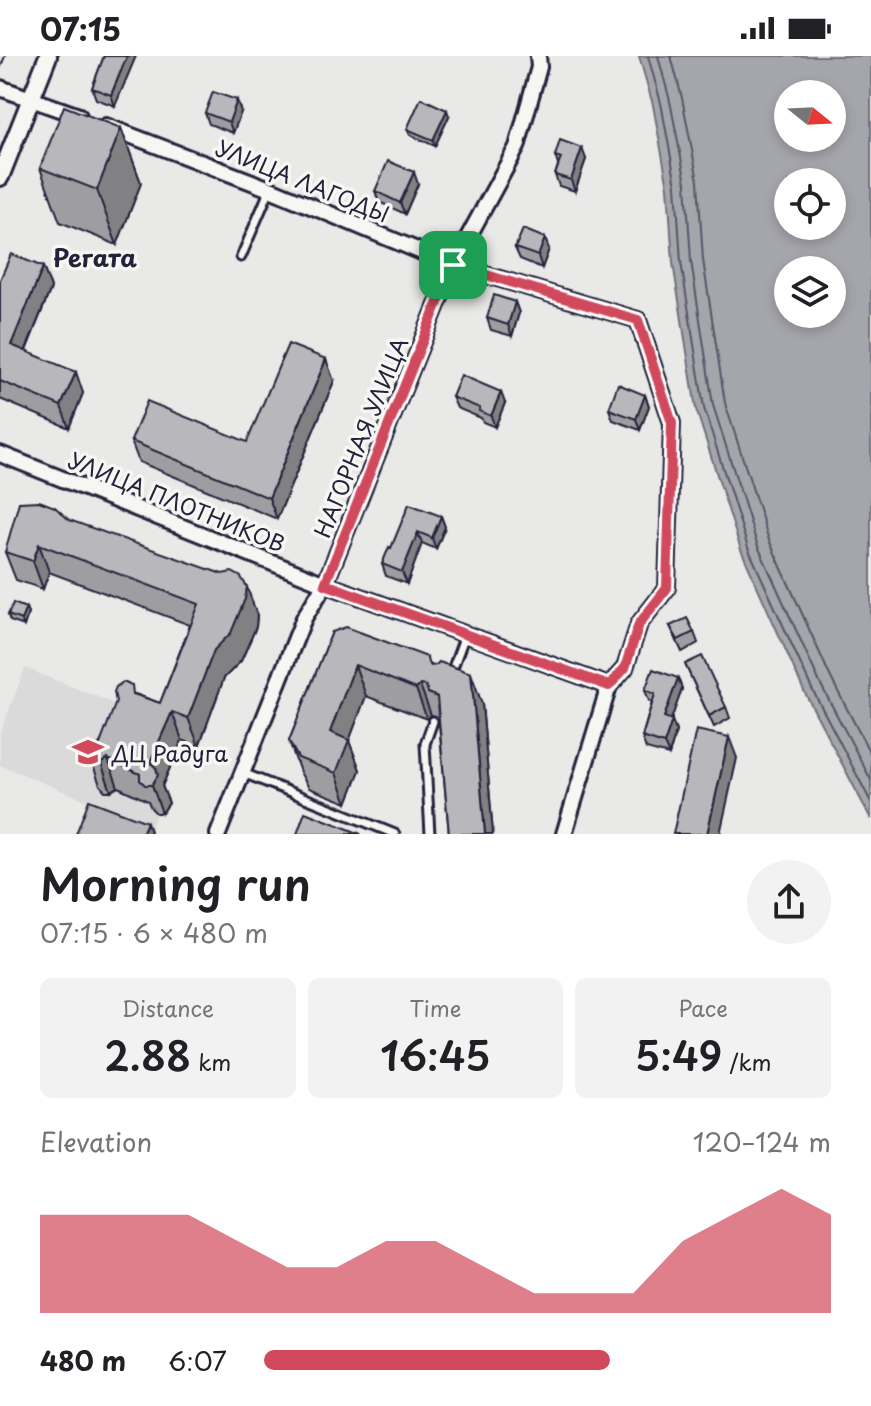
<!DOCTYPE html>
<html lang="en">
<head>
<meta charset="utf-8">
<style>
	body { margin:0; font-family:"Playpen Sans",sans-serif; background:#f2f2f2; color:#202124; height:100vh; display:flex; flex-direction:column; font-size:30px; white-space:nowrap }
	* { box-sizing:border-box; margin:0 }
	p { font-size:26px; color:#757577 }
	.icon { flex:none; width:44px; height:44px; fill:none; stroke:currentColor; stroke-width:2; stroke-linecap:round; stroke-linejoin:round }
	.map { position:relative; height:778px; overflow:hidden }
	.side { display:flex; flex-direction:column; background:#fff; flex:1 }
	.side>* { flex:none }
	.needle { width:52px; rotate:108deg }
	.buttons { position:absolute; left:774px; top:24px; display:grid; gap:16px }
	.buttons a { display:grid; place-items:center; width:72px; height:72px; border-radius:50%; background:#fff; box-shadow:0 4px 12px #0003; font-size:40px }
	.pin { position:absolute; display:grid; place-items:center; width:68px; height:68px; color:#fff; margin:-34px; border-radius:16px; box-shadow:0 4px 12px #0006 }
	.round { display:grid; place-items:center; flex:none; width:84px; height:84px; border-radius:42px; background:#f2f2f2 }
	.summary { display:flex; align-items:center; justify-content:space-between; height:136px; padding:0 40px }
	h1 { font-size:44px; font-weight:600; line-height:60px }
	.stats { display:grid; grid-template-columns:repeat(3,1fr); gap:12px; height:136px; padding:8px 40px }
	.stats div { display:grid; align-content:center; border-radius:12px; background:#f2f2f2; text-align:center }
	.stats b { font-size:40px; font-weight:600 }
	.stats small { font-size:22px; font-weight:400 }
	.stats p { font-size:22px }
	.chart { height:224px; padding:16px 40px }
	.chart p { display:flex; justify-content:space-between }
	.chart svg { width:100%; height:144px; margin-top:8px; fill:#d1495b; opacity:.7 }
	ul { padding:0 40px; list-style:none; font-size:26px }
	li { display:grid; grid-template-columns:128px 96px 1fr; align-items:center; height:60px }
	li i { height:20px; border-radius:10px; background:#d1495b }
	.status { display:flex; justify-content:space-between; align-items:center; height:56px; padding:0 40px; background:#fff; direction:ltr }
	.status svg { height:22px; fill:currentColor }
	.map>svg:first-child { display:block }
	.built { fill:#dadada }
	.water { fill:#a5a5ac; stroke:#71717f; stroke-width:2; fill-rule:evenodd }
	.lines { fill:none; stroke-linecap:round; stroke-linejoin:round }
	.shore { stroke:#565668; stroke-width:2 }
	.service-casing { stroke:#22223b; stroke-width:13 }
	.minor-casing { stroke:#22223b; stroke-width:20 }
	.tertiary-casing { stroke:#22223b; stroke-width:22 }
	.service { stroke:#f6f6f2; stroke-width:7 }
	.minor { stroke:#f6f6f2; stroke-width:14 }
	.tertiary { stroke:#f6f6f2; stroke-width:16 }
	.tram { stroke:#22223b; stroke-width:2 }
	.wall { fill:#9e9ea2; stroke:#22223b; stroke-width:2 }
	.shaded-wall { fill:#818184; stroke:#22223b; stroke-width:2 }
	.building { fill:#b8b8bc; stroke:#22223b; stroke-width:2 }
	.route-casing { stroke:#fff; stroke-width:16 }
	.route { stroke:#d1495b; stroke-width:10 }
	.labels { text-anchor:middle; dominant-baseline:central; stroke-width:7; stroke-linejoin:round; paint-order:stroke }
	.street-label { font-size:22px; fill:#22223b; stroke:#f6f6f2 }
	.poi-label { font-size:22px; fill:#22223b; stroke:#f6f6f2; text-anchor:start }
	.neighbourhood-label { font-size:24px; font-weight:bold; fill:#22223b; stroke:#f6f6f2 }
</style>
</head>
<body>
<div class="status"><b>07:15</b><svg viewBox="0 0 49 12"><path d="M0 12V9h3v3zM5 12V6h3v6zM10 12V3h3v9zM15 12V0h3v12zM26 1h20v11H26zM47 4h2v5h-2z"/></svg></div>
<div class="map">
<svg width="871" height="778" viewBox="0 0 871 778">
	<rect width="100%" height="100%" fill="#e9e9e7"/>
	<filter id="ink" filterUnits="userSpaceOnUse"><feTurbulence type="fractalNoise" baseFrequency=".0125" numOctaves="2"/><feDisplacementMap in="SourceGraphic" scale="16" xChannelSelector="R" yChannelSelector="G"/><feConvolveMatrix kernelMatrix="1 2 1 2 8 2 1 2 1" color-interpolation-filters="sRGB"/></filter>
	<g filter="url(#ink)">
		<path class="built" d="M 25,612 L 133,655 L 169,679 L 182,684 L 161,734 L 169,747 L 167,752 L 162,757 L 156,757 L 151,771 L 0,709 L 0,678 Z"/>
		<path class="water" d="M 639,0 L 871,0 L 871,763 L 804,635 L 741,494 L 696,353 L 673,207 L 668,131 L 653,49 ZM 788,38 L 832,38 L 832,82 L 788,82 ZM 788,126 L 832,126 L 832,170 L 788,170 ZM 788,214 L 832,214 L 832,258 L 788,258 Z"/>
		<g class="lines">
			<g class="shore">
				<path d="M 648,0 L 661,47 L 676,129 L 681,206 L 704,352 L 748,492 L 811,631 L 871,746"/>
				<path d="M 658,0 L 670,45 L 686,127 L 691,205 L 713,349 L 757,488 L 820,627 L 871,724"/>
				<path d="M 671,0 L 682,42 L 698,125 L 703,204 L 725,347 L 769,484 L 831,622 L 871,699"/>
			</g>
			<defs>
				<g id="service">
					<path d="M 241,201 L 270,133"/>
					<path d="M 451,617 L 465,579"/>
					<path d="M 243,717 L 395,778"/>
					<path d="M 430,778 L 425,688 L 433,665"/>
				</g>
				<g id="minor">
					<path d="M 0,32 L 79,60"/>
					<path d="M 106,70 L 270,133 L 453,209 L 638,264 L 672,367 L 667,532 L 639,568 L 625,612 L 609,630 L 564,778"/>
					<path d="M 0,398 L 325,528 L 609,630"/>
					<path d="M 218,778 L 304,562 L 325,528 L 453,209 L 517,91 L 539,11 L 538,0"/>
				</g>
				<path id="tertiary" d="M 0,121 L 48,0"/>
			</defs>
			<use href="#service" class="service-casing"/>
			<use href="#minor" class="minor-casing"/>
			<use href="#tertiary" class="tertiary-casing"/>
			<use href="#service" class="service"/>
			<use href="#minor" class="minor"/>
			<use href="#tertiary" class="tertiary"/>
			<path class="tram" d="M 0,13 L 5,0"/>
		</g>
		<g class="wall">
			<path d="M 104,0 L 115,50 L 96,43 L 92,32 Z"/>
			<path d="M 241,56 L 233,77 L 209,68 L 205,57 Z"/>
			<path d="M 449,60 L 435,90 L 410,79 L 407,73 Z"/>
			<path d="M 121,72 L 141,127 L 117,189 L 60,166 L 40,112 Z"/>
			<path d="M 555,100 L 586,103 L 575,135 L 559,130 L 555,119 L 558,109 Z"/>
			<path d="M 418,128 L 405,158 L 379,146 L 375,135 Z"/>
			<path d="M 515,192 L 549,193 L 542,212 L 520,203 Z"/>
			<path d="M 43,211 L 51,232 L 26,295 L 83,337 L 69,372 L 0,343 L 0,224 Z"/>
			<path d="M 515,246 L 519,257 L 512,280 L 491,274 L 487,262 Z"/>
			<path d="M 334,325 L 277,463 L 139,406 L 131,385 L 247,386 Z"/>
			<path d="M 645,339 L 649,350 L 640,374 L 613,364 L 609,353 Z"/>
			<path d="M 452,341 L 505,347 L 495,371 L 483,366 L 481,362 L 457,352 Z"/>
			<path d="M 441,460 L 445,471 L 436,493 L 422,487 L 407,528 L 386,520 L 382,508 L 391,492 Z"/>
			<path d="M 69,464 L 257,559 L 256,571 L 241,605 L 224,622 L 199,690 L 182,684 L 162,730 L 169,747 L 162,757 L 156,757 L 151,752 L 148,745 L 118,731 L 111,735 L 105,735 L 100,729 L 90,701 L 135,638 L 160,647 L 190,569 L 49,516 L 43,533 L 16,524 L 5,496 Z"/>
			<path d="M 26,552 L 28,557 L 24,570 L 10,565 L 8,559 Z"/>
			<path d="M 670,570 L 694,576 L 698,587 L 682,596 Z"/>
			<path d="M 332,576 L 430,609 L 482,648 L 493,778 L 449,778 L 439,668 L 436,660 L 431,659 L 427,663 L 366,640 L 349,685 L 360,714 L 347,747 L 309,732 L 300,716 L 289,685 Z"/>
			<path d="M 685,608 L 726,651 L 730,662 L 714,671 Z"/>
			<path d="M 678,622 L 682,633 L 671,663 L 676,675 L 669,699 L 646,693 L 642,681 L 652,646 L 649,645 L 645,634 Z"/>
		</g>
		<g class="shaded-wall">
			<path d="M 127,0 L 136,0 L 115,50 L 111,39 Z"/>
			<path d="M 237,44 L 241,56 L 233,77 L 229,66 Z"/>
			<path d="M 447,54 L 449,60 L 435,90 L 433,84 Z"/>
			<path d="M 121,72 L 141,127 L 117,189 L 97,134 Z"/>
			<path d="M 582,92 L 586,103 L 575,135 L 571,124 Z"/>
			<path d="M 414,116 L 418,128 L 405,158 L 400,147 Z"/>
			<path d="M 545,182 L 549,193 L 542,212 L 538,200 Z"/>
			<path d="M 43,211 L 51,232 L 19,311 L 11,289 Z"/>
			<path d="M 515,246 L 519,257 L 512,280 L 508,269 Z"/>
			<path d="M 326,303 L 334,325 L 277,463 L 269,442 Z"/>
			<path d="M 76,316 L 83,337 L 69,372 L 61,350 Z"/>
			<path d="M 501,336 L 505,347 L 495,371 L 491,360 Z"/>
			<path d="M 645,339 L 649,350 L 640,374 L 636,363 Z"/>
			<path d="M 441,460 L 445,471 L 436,493 L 432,482 Z"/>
			<path d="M 418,476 L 422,487 L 407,528 L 402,516 Z"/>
			<path d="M 39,488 L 49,516 L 43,533 L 33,505 Z"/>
			<path d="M 247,531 L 257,559 L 256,571 L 241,605 L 224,622 L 199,690 L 188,662 L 214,594 Z"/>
			<path d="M 26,552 L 28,557 L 24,570 L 21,564 Z"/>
			<path d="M 355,609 L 366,640 L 349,685 L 360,714 L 347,747 L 336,717 L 330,676 Z"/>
			<path d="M 471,617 L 482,648 L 493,778 L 485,778 Z"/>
			<path d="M 678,622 L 682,633 L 668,672 L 664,661 Z"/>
			<path d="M 420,629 L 431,659 L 427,663 L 416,633 Z"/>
			<path d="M 172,656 L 182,684 L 162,730 L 169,747 L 162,757 L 152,729 L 150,706 Z"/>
			<path d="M 672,664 L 676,675 L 669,699 L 664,688 Z"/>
			<path d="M 729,681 L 737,702 L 720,778 L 707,778 Z"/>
			<path d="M 108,703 L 118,731 L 111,735 L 101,707 Z"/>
			<path d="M 147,766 L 151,778 L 142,778 Z"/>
		</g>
		<g class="building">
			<path d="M 104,0 L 127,0 L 111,39 L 92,32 Z"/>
			<path d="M 213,36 L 237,44 L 229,66 L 205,57 Z"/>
			<path d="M 421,42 L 447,54 L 433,84 L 407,73 Z"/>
			<path d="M 64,50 L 121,72 L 97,134 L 40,112 Z"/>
			<path d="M 560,84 L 582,92 L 571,124 L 555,119 L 561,102 L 555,100 Z"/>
			<path d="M 388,105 L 414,116 L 400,147 L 375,135 Z"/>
			<path d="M 523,173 L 545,182 L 538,200 L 515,192 Z"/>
			<path d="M 11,198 L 43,211 L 11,289 L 76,316 L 61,350 L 0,325 L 0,224 Z"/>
			<path d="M 494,239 L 515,246 L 508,269 L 487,262 Z"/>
			<path d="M 288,288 L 326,303 L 269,442 L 131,385 L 147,345 L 247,386 Z"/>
			<path d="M 461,319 L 501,336 L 491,360 L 479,355 L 480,352 L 452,341 Z"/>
			<path d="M 618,328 L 645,339 L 636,363 L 609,353 Z"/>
			<path d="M 39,445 L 55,451 L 69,464 L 222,518 L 232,516 L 241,521 L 247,531 L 245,543 L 231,577 L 214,594 L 188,662 L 172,656 L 150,706 L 156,712 L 158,719 L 152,729 L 145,729 L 140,724 L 140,718 L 108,703 L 101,707 L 95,707 L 90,701 L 90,694 L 100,688 L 116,646 L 114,636 L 116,631 L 123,626 L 132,629 L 133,638 L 160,647 L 199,548 L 39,488 L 33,505 L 5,496 L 19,446 Z"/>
			<path d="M 409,448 L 441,460 L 432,482 L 418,476 L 402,516 L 382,508 L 389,491 L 391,492 Z"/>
			<path d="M 13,547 L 26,552 L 21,564 L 8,559 Z"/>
			<path d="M 687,562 L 694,576 L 678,584 L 670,570 Z"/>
			<path d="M 346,571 L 427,601 L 428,607 L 431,610 L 436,609 L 439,606 L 471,617 L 485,778 L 449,778 L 437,641 L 428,637 L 426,630 L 420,629 L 416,633 L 355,609 L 330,676 L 349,684 L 336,717 L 298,702 L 289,685 L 332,576 Z"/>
			<path d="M 702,600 L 726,651 L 709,660 L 685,608 Z"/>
			<path d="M 653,613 L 678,622 L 664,661 L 672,664 L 664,688 L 642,681 L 655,638 L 645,634 Z"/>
			<path d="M 696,674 L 729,681 L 707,778 L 673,778 Z"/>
			<path d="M 89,744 L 147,766 L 142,778 L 76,778 Z"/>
			<path d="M 305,756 L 361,778 L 297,778 Z"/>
		</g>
	</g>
	<g class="lines" filter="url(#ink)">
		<defs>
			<path id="route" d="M 453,209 L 638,264 L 672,367 L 667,532 L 639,568 L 625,612 L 609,630 L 325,528 Z"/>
		</defs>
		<use href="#route" class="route-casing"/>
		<use href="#route" class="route"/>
	</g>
	<defs>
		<symbol id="school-bare" viewBox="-9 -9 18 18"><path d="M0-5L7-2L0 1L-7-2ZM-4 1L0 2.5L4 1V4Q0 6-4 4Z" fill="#d1495b" stroke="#f6f6f2" stroke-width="2.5" paint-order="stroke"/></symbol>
	</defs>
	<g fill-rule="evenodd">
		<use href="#school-bare" x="66" y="674" width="44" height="44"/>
	</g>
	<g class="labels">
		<g class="street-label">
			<text transform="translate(303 124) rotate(22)">УЛИЦА ЛАГОДЫ</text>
			<text transform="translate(360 381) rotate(-68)">НАГОРНАЯ УЛИЦА</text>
			<text transform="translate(177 445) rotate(22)">УЛИЦА ПЛОТНИКОВ</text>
		</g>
		<g class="poi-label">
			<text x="112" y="696">ДЦ Радуга</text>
		</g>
		<g class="neighbourhood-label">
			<text x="95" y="201">Регата</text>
		</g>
	</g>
</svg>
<div class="buttons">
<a><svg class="needle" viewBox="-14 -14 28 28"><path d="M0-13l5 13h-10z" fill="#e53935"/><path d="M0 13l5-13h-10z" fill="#757577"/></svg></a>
<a><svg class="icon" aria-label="locate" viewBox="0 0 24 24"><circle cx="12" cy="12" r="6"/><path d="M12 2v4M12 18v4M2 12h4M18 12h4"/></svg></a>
<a><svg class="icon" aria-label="layers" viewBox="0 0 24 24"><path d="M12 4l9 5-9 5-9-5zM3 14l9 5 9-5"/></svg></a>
</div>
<div class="pin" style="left:453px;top:209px;background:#1e9e55"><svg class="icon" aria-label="arrive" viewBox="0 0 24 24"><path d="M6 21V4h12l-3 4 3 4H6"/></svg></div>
</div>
<section class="side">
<div class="summary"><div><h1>Morning run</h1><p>07:15 · 6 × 480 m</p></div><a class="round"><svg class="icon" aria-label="share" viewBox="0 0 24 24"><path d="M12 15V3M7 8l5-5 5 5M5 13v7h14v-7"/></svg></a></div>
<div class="stats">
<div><p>Distance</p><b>2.88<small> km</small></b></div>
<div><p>Time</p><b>16:45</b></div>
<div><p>Pace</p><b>5:49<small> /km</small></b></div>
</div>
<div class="chart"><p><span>Elevation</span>120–124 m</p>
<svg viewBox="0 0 160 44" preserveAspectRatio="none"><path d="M0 44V14L10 14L20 14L30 14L40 22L50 30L60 30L70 22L80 22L90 30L100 38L110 38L120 38L130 22L140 14L150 6L160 14V44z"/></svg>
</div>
<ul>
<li><b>480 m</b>6:07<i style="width:61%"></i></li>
</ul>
</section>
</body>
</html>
